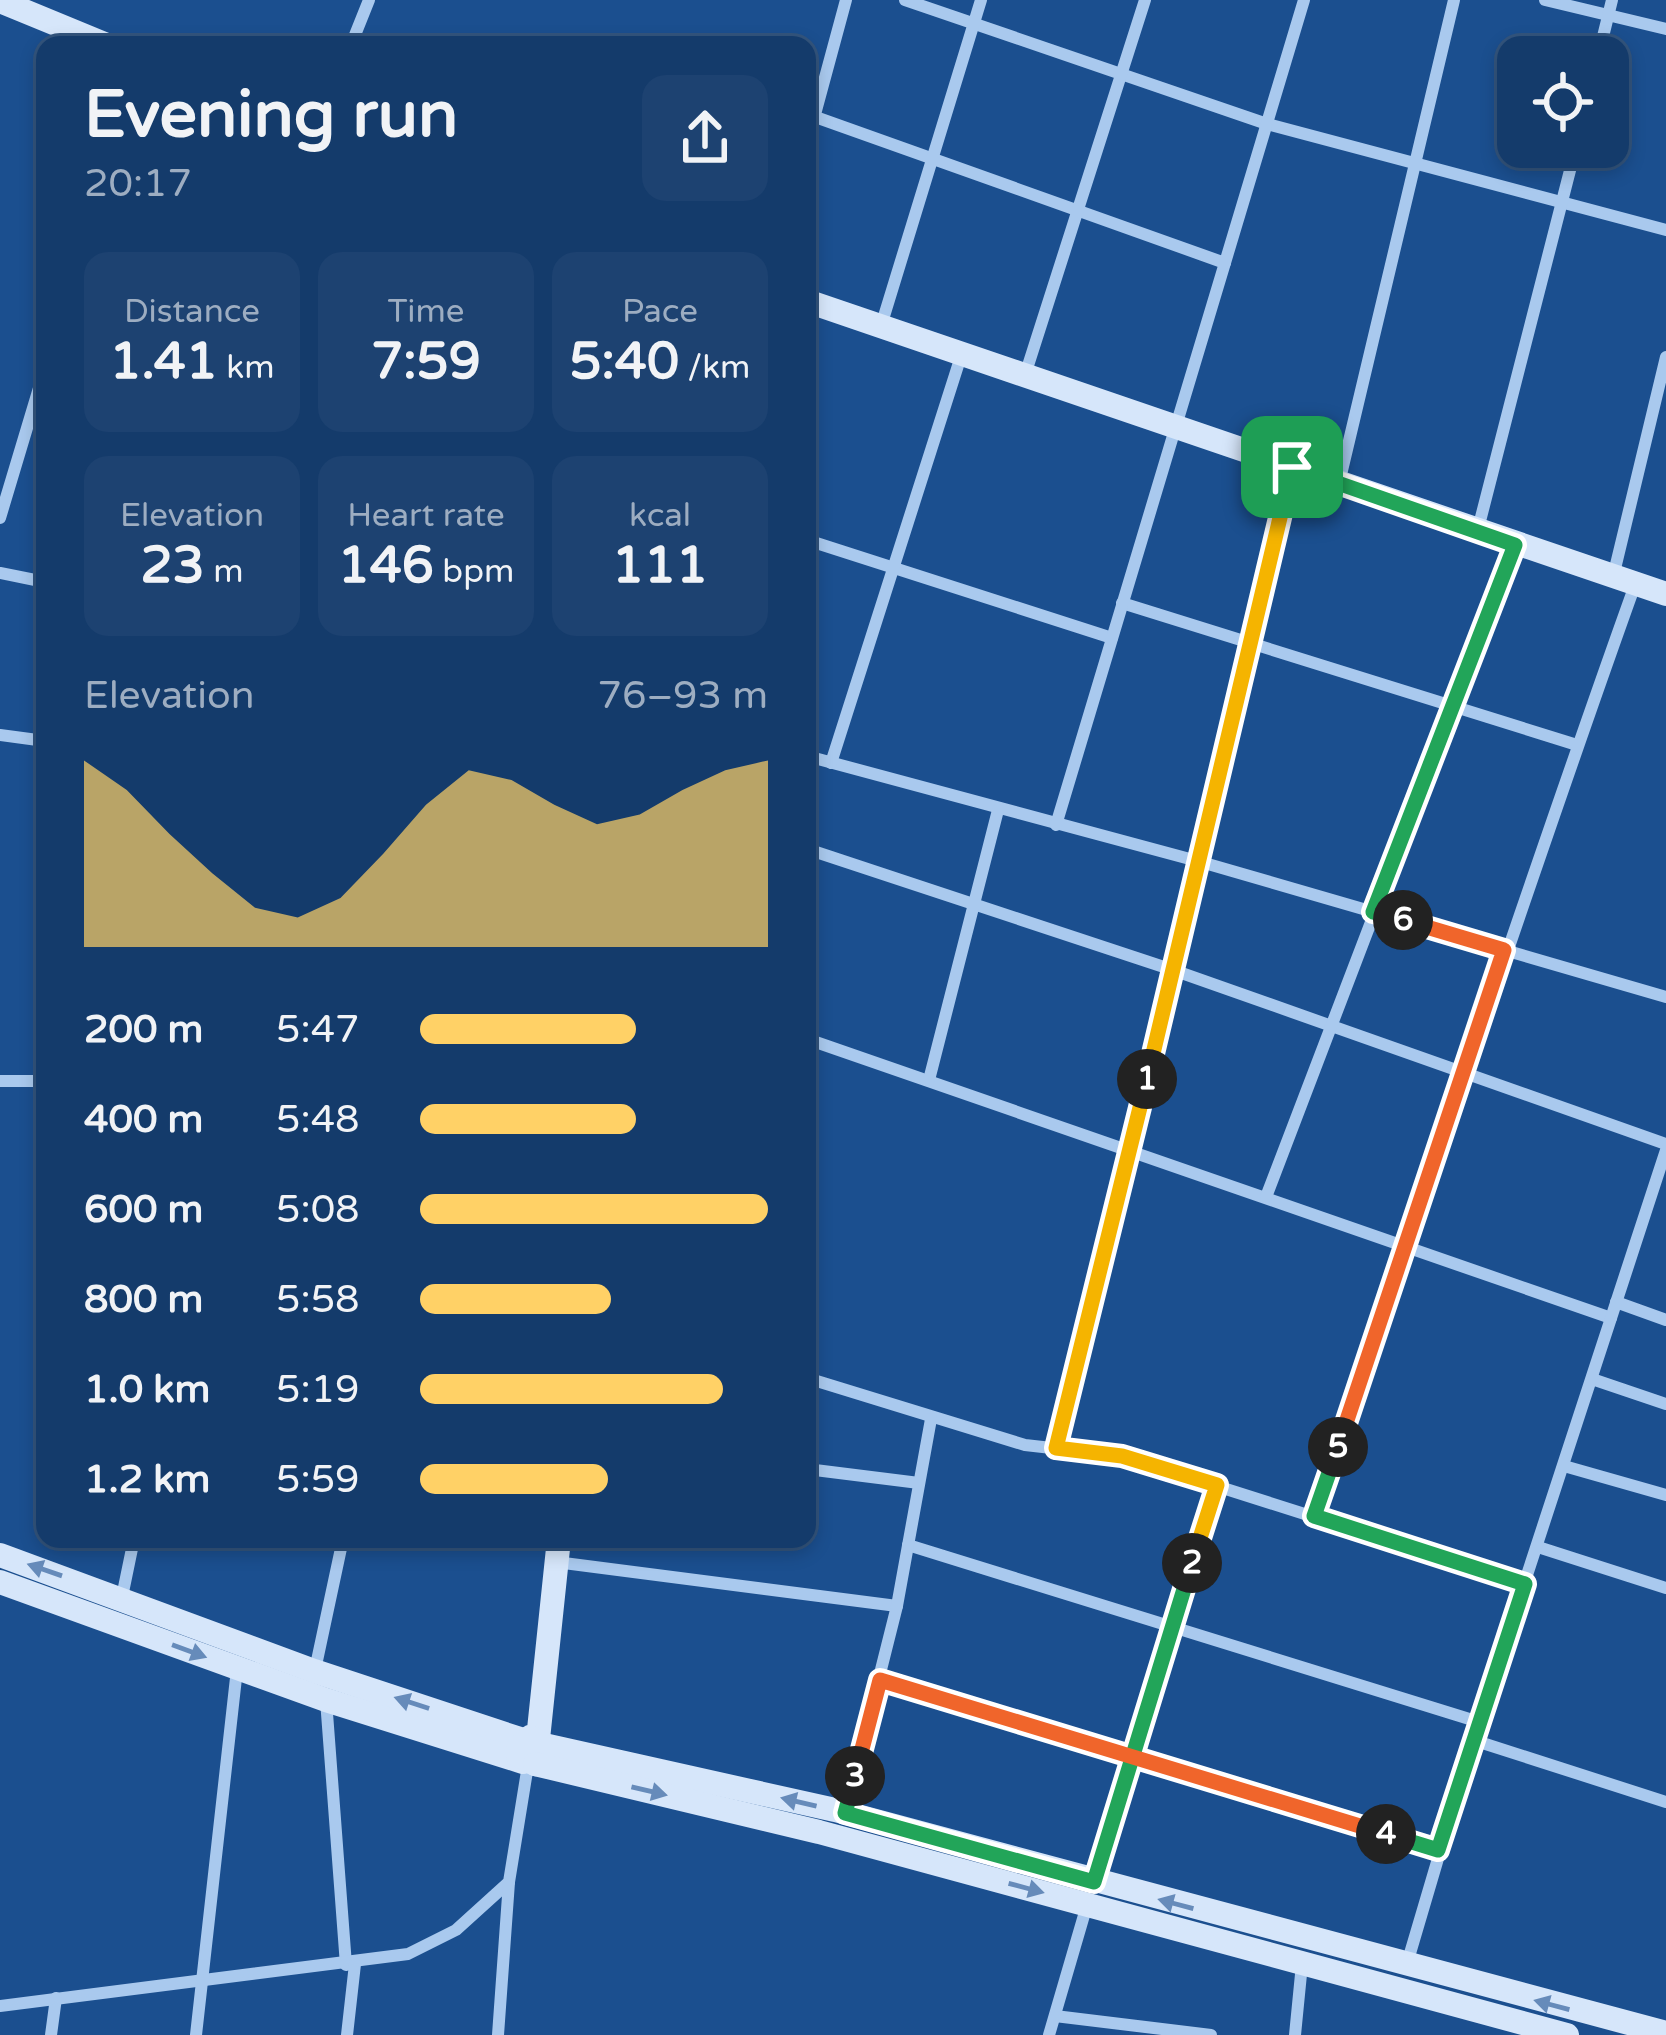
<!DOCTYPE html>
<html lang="en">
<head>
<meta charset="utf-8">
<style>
	body { margin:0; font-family:"Varela Round",sans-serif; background:#1d4271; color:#f1f3f6; height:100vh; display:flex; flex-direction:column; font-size:45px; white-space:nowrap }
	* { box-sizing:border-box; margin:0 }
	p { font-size:39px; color:#9dadc1 }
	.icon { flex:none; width:66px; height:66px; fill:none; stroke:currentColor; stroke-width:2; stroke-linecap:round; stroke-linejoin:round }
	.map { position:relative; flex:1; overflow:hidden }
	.drawer { position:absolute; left:36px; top:36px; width:780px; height:1512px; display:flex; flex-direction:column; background:#143b6b; border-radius:24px; box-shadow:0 6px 18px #0003,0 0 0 3px #33557e }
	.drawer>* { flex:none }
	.controls { position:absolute; left:1497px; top:36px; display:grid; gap:24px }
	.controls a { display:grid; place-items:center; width:132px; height:132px; border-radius:24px; background:#143b6b; box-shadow:0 6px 18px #0003,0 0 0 3px #33557e; font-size:60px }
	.pin { position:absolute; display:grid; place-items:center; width:102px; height:102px; color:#fff; margin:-51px; border-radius:24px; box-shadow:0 6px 18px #0006 }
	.km { position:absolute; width:60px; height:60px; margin:-30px; border-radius:50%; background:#222; color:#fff; font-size:33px; line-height:60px; text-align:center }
	.round { display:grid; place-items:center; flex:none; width:126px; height:126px; border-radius:24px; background:#1d4271 }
	.overview { display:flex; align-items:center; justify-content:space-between; height:204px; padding:0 48px }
	h1 { font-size:66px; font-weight:800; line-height:90px }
	.metrics { display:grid; grid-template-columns:repeat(3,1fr); gap:18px; height:204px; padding:12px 48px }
	.metrics div { display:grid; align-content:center; border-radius:24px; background:#1d4271; text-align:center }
	.metrics b { font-size:51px; font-weight:800 }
	.metrics small { font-size:33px; font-weight:400 }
	.metrics p { font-size:33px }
	.chart { height:336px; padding:24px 48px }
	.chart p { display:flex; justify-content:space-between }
	.chart svg { width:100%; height:216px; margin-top:12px; fill:#ffd166; opacity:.7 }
	ul { padding:0 48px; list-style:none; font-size:39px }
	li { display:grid; grid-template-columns:192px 144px 1fr; align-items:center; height:90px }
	li i { height:30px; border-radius:15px; background:#ffd166 }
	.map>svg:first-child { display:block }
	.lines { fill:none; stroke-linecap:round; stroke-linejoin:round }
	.street { stroke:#a9c9ee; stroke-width:12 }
	.secondary { stroke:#d6e6fa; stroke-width:24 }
	.oneway { fill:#668bba }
	.split-1-casing { stroke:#fff; stroke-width:24 }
	.split-2-casing { stroke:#fff; stroke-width:24 }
	.split-3-casing { stroke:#fff; stroke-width:24 }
	.split-4-casing { stroke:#fff; stroke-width:24 }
	.split-5-casing { stroke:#fff; stroke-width:24 }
	.split-6-casing { stroke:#fff; stroke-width:24 }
	.split-7-casing { stroke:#fff; stroke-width:24 }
	.split-1 { stroke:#f5b400; stroke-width:15 }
	.split-2 { stroke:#f5b400; stroke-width:15 }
	.split-3 { stroke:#22a559; stroke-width:15 }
	.split-4 { stroke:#f0652b; stroke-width:15 }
	.split-5 { stroke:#22a559; stroke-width:15 }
	.split-6 { stroke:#f0652b; stroke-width:15 }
	.split-7 { stroke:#22a559; stroke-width:15 }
</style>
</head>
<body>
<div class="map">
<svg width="1666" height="2035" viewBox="0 0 1666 2035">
	<rect width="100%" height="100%" fill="#1b4f8f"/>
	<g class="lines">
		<g class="street">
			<path d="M 905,0 L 1267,124 L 1666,230"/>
			<path d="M 1545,0 L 1666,29"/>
			<path d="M 351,45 L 369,0"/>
			<path d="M 565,45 L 575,40 L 602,45"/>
			<path d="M 1598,57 L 1612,0"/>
			<path d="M 807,114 L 1225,263"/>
			<path d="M 807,144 L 846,0"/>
			<path d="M 881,326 L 981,0"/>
			<path d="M 1025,375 L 1145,0"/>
			<path d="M 1339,483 L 1454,0"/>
			<path d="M 0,518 L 42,378"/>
			<path d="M 1478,529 L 1576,147"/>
			<path d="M 807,540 L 1112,638"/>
			<path d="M 0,573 L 45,582"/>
			<path d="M 1613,577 L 1666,357"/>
			<path d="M 1122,603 L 1577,745"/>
			<path d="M 0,735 L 45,741"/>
			<path d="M 807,756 L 1201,862 L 1666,997"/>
			<path d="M 831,763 L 962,353"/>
			<path d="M 1056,825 L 1304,0"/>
			<path d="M 807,849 L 1173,970 L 1666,1144"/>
			<path d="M 807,1039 L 1611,1318"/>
			<path d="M 929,1080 L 998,810"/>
			<path d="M 0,1081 L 45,1081"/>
			<path d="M 1266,1197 L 1515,545"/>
			<path d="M 1616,1302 L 1666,1320"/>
			<path d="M 807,1378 L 1025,1445 L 1122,1456 L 1525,1584"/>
			<path d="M 1592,1379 L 1666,1404"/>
			<path d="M 1056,1448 L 1292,467"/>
			<path d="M 1564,1466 L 1666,1495"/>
			<path d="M 807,1469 L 919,1483"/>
			<path d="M 1314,1516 C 1423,1206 1524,894 1635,585"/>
			<path d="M 908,1545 L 1479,1722"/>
			<path d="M 1538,1547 L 1666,1588"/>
			<path d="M 556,1562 L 897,1606"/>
			<path d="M 122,1597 L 134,1539"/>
			<path d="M 315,1670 L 343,1539"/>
			<path d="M 880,1680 L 1439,1850"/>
			<path d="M 326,1700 L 346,1965"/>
			<path d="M 1473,1740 L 1666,1802"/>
			<path d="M 845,1813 L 897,1606 L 931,1419"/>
			<path d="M 1095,1879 L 1217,1485"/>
			<path d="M 1406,1967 L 1473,1740 L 1666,1150"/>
			<path d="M 0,2006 L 408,1954 L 456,1930 L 509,1882 L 528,1765"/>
			<path d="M 1055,2016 L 1211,2035"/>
			<path d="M 51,2035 L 56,1998"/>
			<path d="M 196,2035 L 237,1669"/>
			<path d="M 347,2035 L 355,1964"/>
			<path d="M 498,2035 L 509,1882"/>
			<path d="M 1049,2035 L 1087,1905"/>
			<path d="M 1295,2035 L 1302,1964"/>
		</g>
		<g class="secondary">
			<path d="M 0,1 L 107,45"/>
			<path d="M 807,301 L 1666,594"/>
			<path d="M 0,1555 L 314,1671 L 523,1740"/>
			<path d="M 0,1582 L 326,1700 L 523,1762"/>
			<path d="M 538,1739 L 559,1539"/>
			<path d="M 544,1745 L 544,1757 L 535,1764 L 518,1755 L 518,1747 L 530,1737 L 544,1745 L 835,1810 L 1666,2033"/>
			<path d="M 535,1764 L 819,1832 L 1567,2035"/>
		</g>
	</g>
	<defs><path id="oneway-solid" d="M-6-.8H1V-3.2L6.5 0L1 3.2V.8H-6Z" transform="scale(3)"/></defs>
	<g class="oneway">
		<use href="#oneway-solid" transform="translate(45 1570) rotate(-161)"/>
		<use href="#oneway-solid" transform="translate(189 1651) rotate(20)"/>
		<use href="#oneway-solid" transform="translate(412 1703) rotate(-162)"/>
		<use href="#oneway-solid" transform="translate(649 1791) rotate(13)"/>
		<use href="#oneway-solid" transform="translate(799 1802) rotate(-167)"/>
		<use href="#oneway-solid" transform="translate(1026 1888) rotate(15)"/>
		<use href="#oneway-solid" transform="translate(1176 1904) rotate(-165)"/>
		<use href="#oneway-solid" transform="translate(1552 2005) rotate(-165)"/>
	</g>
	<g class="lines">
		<defs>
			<path id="split-1" d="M 1147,1079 L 1292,467"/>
			<path id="split-2" d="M 1147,1079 L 1056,1448 L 1122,1456 L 1217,1485 L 1192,1563"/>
			<path id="split-3" d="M 855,1776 L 845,1813 L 1094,1882 L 1192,1563"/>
			<path id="split-4" d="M 855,1776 L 880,1680 L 1386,1834"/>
			<path id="split-5" d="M 1338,1447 L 1314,1516 L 1525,1584 L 1438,1850 L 1386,1834"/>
			<path id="split-6" d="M 1338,1447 L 1504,950 L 1403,920"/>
			<path id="split-7" d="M 1292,467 L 1515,545 L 1373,912 L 1403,920"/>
		</defs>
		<use href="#split-1" class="split-1-casing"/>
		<use href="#split-2" class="split-2-casing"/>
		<use href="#split-3" class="split-3-casing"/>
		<use href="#split-4" class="split-4-casing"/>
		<use href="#split-5" class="split-5-casing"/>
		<use href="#split-6" class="split-6-casing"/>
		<use href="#split-7" class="split-7-casing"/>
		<use href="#split-1" class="split-1"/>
		<use href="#split-2" class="split-2"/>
		<use href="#split-3" class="split-3"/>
		<use href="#split-4" class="split-4"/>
		<use href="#split-5" class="split-5"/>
		<use href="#split-6" class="split-6"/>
		<use href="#split-7" class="split-7"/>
	</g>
</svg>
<div class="controls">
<a><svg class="icon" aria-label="locate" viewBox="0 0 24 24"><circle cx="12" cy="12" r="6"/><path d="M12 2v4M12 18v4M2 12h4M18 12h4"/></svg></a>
</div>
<div class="pin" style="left:1292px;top:467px;background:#1e9e55"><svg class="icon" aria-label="arrive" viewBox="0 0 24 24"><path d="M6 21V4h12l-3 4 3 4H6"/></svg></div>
<b class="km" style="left:1147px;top:1079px">1</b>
<b class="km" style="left:1192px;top:1563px">2</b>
<b class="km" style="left:855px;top:1776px">3</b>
<b class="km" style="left:1386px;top:1834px">4</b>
<b class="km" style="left:1338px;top:1447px">5</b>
<b class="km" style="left:1403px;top:920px">6</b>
<section class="drawer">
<div class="overview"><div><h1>Evening run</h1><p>20:17</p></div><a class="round"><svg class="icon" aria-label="share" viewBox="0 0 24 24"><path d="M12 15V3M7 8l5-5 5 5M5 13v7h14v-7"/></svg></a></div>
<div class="metrics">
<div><p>Distance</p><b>1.41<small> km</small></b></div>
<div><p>Time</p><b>7:59</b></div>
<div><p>Pace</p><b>5:40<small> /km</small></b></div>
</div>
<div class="metrics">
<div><p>Elevation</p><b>23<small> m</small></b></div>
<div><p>Heart rate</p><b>146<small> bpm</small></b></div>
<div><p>kcal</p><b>111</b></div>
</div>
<div class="chart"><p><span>Elevation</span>76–93 m</p>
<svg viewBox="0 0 160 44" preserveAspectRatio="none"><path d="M0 44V6L10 12L20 21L30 29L40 36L50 38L60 34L70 25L80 15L90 8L100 10L110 15L120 19L130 17L140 12L150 8L160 6V44z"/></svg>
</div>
<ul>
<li><b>200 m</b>5:47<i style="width:62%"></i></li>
<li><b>400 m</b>5:48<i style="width:62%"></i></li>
<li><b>600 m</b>5:08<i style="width:100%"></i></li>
<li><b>800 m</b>5:58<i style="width:55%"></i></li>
<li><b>1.0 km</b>5:19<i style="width:87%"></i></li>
<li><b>1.2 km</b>5:59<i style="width:54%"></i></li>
</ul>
</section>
</div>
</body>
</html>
